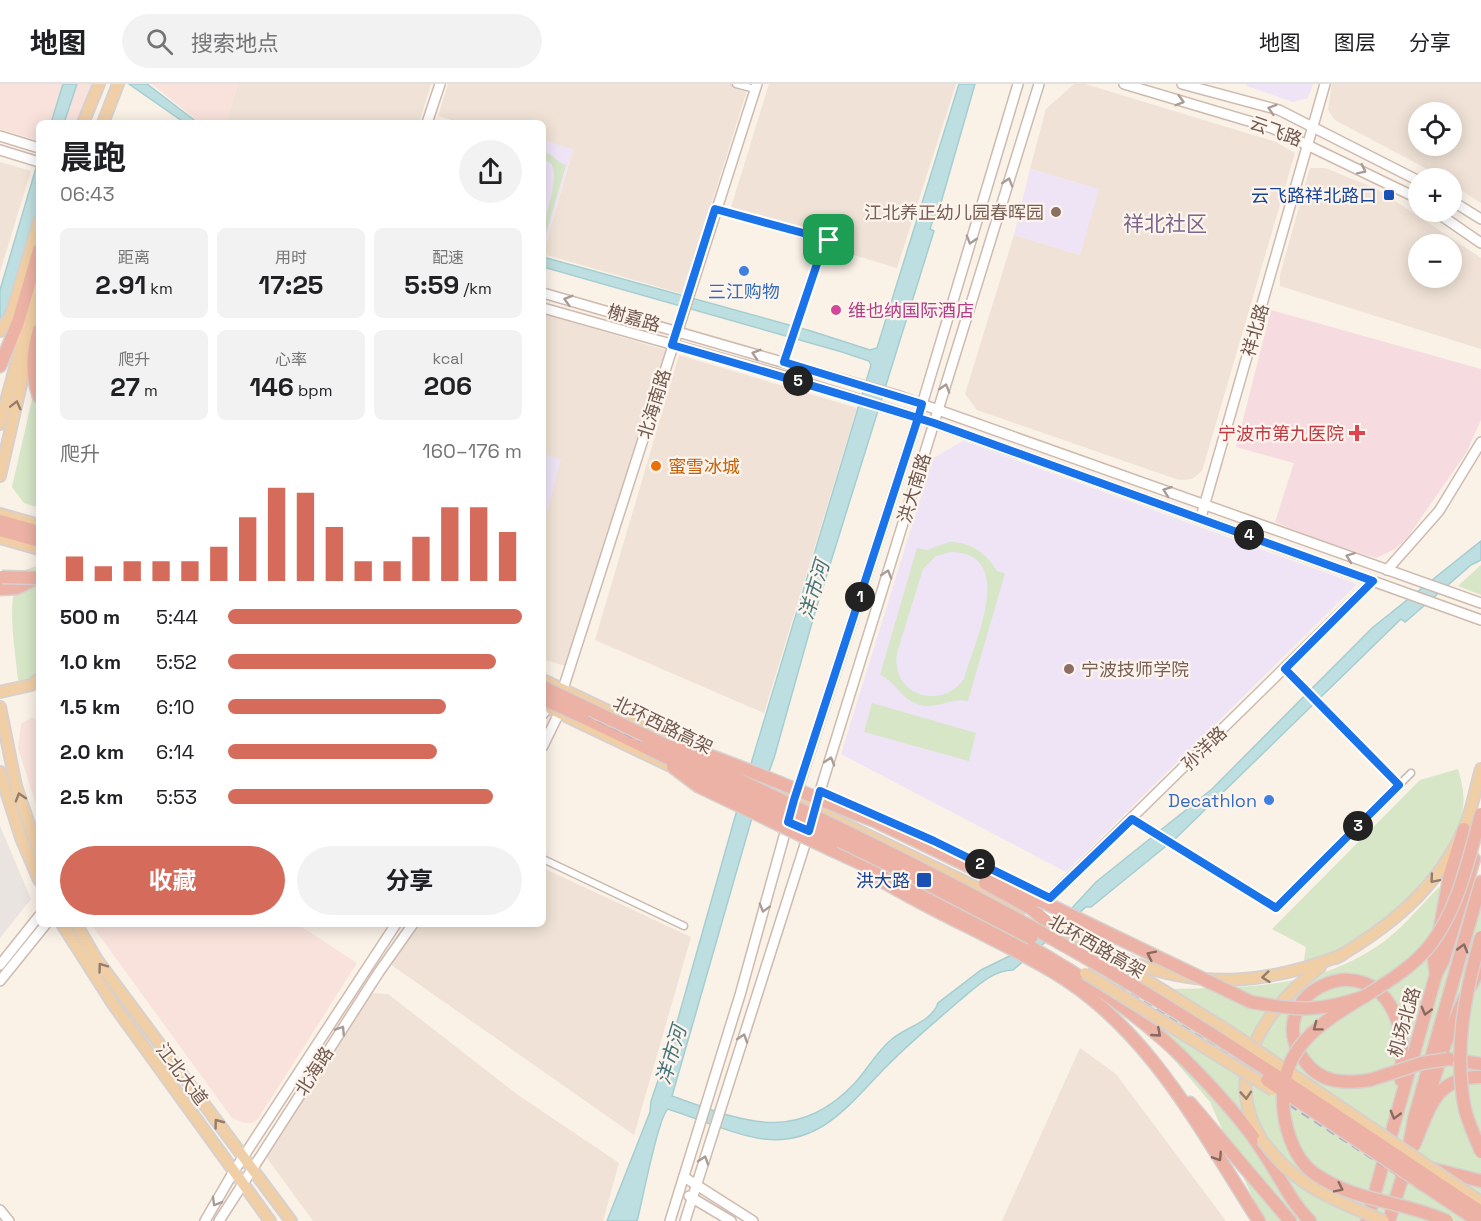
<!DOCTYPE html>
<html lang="zh">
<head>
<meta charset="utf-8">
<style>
	body { margin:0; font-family:"Space Grotesk","Noto Sans SC",sans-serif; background:#f2f2f2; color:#202124; height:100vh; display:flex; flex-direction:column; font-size:22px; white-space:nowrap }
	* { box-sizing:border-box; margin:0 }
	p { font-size:20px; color:#757577 }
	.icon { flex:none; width:33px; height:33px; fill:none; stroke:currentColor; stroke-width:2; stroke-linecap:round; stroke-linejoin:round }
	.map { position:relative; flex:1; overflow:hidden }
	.panel { position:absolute; left:36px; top:36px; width:510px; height:807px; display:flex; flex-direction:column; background:#fff; border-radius:9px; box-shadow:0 3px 15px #0003 }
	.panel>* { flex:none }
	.controls { position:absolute; left:1408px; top:18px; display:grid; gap:12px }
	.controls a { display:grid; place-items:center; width:54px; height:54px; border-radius:50%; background:#fff; box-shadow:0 3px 15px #0003; font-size:30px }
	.pin { position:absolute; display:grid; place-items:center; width:51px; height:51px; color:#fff; margin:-26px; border-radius:12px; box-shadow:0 3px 9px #0006 }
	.km { position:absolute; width:30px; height:30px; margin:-15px; border-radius:50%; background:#222; color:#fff; font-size:16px; line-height:30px; text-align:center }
	.round { display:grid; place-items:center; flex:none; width:63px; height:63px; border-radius:32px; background:#f2f2f2 }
	.summary { display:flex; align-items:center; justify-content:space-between; height:102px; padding:0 24px }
	h1 { font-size:33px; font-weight:700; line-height:45px }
	.stats { display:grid; grid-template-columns:repeat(3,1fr); gap:9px; height:102px; padding:6px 24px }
	.stats div { display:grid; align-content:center; border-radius:9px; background:#f2f2f2; text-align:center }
	.stats b { font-size:26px; font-weight:700 }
	.stats small { font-size:16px; font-weight:400 }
	.stats p { font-size:16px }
	.chart { height:168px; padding:12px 24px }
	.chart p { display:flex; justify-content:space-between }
	.chart svg { width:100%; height:108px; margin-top:6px; stroke:#d56c5b; stroke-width:6 }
	.action { display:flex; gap:12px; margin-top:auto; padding:12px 24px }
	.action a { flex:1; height:69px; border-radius:36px; background:#d56c5b; color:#fff; font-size:24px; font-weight:700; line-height:69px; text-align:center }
	.action a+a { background:#f2f2f2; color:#202124 }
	ul { padding:0 24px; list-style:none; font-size:20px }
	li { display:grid; grid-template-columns:96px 72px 1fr; align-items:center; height:45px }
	li i { height:15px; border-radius:8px; background:#d56c5b }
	header { display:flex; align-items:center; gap:36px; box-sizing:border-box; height:84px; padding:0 30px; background:#fff; border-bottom:2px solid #e0e0e0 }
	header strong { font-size:28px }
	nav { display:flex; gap:33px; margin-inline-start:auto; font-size:21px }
	.search { width:420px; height:54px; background:#f2f2f2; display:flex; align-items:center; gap:15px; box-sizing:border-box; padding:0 21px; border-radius:33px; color:#757577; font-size:22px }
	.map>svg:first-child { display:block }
	.residential { fill:#f0e2d6; fill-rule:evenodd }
	.commercial { fill:#f9e2dc }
	.industrial { fill:#eae4e0 }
	.education { fill:#eee4f6 }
	.medical { fill:#f6dbe1 }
	.green { fill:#d6e6c7; fill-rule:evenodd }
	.water { fill:#bedfe1; stroke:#a5ced1; stroke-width:1.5 }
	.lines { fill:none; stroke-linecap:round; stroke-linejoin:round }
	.street-casing { stroke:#cab8ae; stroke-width:9 }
	.secondary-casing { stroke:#cebaaf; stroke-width:12 }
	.primary-casing { stroke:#d7d0cd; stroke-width:14 }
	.highway-casing { stroke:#d7d0cd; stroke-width:15 }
	.street { stroke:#fff; stroke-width:6 }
	.secondary { stroke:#fff; stroke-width:9 }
	.primary { stroke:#f0cfa7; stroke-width:10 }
	.highway { stroke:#ecb2a5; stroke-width:12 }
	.rail { stroke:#b3a7c2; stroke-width:2; stroke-dasharray:9 6; stroke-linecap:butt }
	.primary-bridge-casing { stroke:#d7d0cd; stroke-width:14; stroke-linecap:butt }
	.highway-bridge-casing { stroke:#d7d0cd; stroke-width:15; stroke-linecap:butt }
	.primary-bridge { stroke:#f0cfa7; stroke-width:10 }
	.highway-bridge { stroke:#ecb2a5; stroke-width:12 }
	.oneway { stroke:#a99b95 }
	.oneway2 { stroke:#967c69 }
	.oneway3 { stroke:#896a5f }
	.route-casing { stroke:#fff; stroke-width:12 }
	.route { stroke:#1a73e8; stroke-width:8 }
	.transit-dot { fill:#1a4fb4; stroke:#fdf5ed; stroke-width:2 }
	.education-dot { fill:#8d6e63; stroke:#fdf5ed; stroke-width:2 }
	.shop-dot { fill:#3f7fe0; stroke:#fdf5ed; stroke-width:2 }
	.hotel-dot { fill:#d1479c; stroke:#fdf5ed; stroke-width:2 }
	.health-dot { fill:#e0444e; stroke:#fdf5ed; stroke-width:2 }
	.food-dot { fill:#e8710a; stroke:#fdf5ed; stroke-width:2 }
	.labels { text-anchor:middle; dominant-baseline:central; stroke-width:4.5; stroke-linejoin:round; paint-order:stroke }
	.street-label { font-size:18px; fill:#70584e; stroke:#fdf5ed }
	.transit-label { font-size:18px; fill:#164399; stroke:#fdf5ed; text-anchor:end }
	.education-label { font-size:18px; fill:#785e54; stroke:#fdf5ed; text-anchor:end }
	.shop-label { font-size:18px; fill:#366cbe; stroke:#fdf5ed }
	.hotel-label { font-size:18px; fill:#b23c85; stroke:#fdf5ed; text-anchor:start }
	.health-label { font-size:18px; fill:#be3a42; stroke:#fdf5ed; text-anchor:end }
	.food-label { font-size:18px; fill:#c56008; stroke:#fdf5ed; text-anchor:start }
	.water-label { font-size:20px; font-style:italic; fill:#47767b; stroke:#fdf5ed }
	.quarter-label { font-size:21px; fill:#7c668c; stroke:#fdf5ed }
</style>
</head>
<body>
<header>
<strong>地图</strong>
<div class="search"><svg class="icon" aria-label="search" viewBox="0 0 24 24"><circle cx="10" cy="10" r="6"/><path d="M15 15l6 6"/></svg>搜索地点</div>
<nav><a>地图</a><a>图层</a><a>分享</a></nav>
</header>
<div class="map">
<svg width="1481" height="1137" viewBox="0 0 1481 1137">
	<rect width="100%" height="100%" fill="#faf1e7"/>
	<g class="residential">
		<path d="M 238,0 L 431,0 L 419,39 L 226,39 Z"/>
		<path d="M 448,0 L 749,0 L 683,210 L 543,170 L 573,66 L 543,56 L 543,39 L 462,39 L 438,32 Z"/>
		<path d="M 769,0 L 956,0 L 897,184 L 728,133 Z"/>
		<path d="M 1074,0 L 1085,0 L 1276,58 L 1295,69 L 1202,387 L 1192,395 L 1179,396 L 977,326 L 965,310 L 1014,151 L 1080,171 L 1098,105 L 1030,85 L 1046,25 Z"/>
		<path d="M 1332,0 L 1481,0 L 1481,119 L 1452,100 L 1452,94 L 1444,94 L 1335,36 L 1328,26 ZM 1419,28 L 1452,28 L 1452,62 L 1419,62 Z"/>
		<path d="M 0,78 L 31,87 L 0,188 Z"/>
		<path d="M 1310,84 L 1325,84 L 1377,105 L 1481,174 L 1481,265 L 1280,202 L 1280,191 ZM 1419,160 L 1452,160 L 1452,194 L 1419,194 Z"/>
		<path d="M 543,230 L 666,266 L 565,582 L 543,575 Z"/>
		<path d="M 679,271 L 857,324 L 764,629 L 595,556 Z"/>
		<path d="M 543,784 L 691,853 L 634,1051 L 390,880 L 421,840 L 543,840 Z"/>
		<path d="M 371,909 L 388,910 L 518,1011 L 619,1079 L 603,1137 L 313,1137 L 267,1074 Z"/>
		<path d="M 1080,964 L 1116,990 L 1226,1137 L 1002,1137 Z"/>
	</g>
	<g class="commercial">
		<path d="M 0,0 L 91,0 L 76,39 L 39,39 L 39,57 L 0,45 Z"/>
		<path d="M 152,0 L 238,0 L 226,39 L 200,39 Z"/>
		<path d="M 32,633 L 39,638 L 39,730 L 18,664 L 21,640 Z"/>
		<path d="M 91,840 L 297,840 L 357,879 L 258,1035 L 253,1039 L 245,1039 L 232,1034 Z"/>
	</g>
	<path class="industrial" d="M 0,742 L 31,815 L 0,854 Z"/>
	<g class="education">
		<path d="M 1247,0 L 1313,0 L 1308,14 L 1293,18 L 1247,2 Z"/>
		<path d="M 543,56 L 573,65 L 543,168 Z"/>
		<path d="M 1030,85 L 1099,105 L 1080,171 L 1014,151 Z"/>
		<path d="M 963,357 L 1357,500 L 1066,788 L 841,670 L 933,374 Z"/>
		<path d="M 543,370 L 561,375 L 548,426 L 543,425 Z"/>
	</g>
	<path class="medical" d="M 1271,226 L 1481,285 L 1481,336 L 1466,369 L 1407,454 L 1395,465 L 1376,474 L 1321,457 L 1275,438 L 1294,379 L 1236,363 Z"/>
	<g class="green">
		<path d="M 543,68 C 554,70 557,79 566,81 L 547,146 L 543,152 C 543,131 561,95 551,79 L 543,75 Z"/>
		<path d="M 39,305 L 39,424 L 24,419 L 12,403 L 34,307 Z"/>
		<path d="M 949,458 C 971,458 985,468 997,487 L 1005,489 L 968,617 C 951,613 936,627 917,620 C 900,614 895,597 880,591 L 917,464 L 927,466 ZM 951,468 C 1018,469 974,560 964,595 C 940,628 890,610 897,569 L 923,485 L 936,472 Z"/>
		<path d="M 39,481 L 39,591 L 24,599 L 18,596 C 15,561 6,521 19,488 Z"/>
		<path d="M 1481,481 L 1481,511 L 1458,502 Z"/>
		<path d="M 872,619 L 976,649 L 969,677 L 864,648 Z"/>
		<path d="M 1458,685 C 1463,702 1466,717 1461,734 C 1443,795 1366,865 1304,877 L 1306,863 L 1272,845 L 1420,696 Z"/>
		<path d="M 1439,803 L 1481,813 L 1481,1137 L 1267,1137 L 1254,1117 L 1210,1018 L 1153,951 L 1172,905 C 1243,903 1314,905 1376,863 C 1400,848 1419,823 1439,803 Z"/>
	</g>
	<g class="water">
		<path d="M 63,0 L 77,0 L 64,39 L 51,39 Z"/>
		<path d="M 129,0 L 147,0 L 198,39 L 185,39 Z"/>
		<path d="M 959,0 L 975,0 L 936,136 L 933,136 L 930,145 L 934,147 L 813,535 L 774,674 L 751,737 L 672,1012 C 740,1036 795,1062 854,1000 C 867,986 877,967 892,955 C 906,943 932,938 938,919 L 981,886 L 1024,865 L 1060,837 L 1096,798 L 1212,705 L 1372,544 L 1481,457 L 1481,476 L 1471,481 L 1410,534 L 1405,538 L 1401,535 L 1176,754 L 1091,823 L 1086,823 L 1013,886 C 992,886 975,904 959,917 C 934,939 908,960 885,984 C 850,1019 821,1062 764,1055 C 737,1052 696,1034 668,1025 C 658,1033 642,1119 637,1137 L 607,1137 L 650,1028 L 651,1017 L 672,956 L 735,733 L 871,281 L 869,277 L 842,268 L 543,183 L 543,173 L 811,247 L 870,266 L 877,264 Z"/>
		<path d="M 39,74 L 39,124 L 12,215 L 0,237 L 0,206 Z"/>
	</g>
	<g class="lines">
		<defs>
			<g id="street">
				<path d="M 736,0 L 755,5"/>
				<path d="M 715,125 L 829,156"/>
				<path d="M 784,278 L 821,171 L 832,153"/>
				<path d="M 1285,585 L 1399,701"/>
				<path d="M 820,707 L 934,757 L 1050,814"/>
				<path d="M 1132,735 L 1276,824 L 1411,689"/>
				<path d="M 543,775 L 684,842"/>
			</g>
			<g id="secondary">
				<path d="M 1124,0 L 1272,44 L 1419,115"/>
				<path d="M 1182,0 L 1279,26 L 1419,97"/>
				<path d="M 427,39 L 440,0"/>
				<path d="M 0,52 L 39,64"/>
				<path d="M 0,66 L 39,78"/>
				<path d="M 1452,117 L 1481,135"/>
				<path d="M 1436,128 L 1481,159"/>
				<path d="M 543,209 L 896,311 L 1481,519"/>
				<path d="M 543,224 L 781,291 L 934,339 L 1481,536"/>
				<path d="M 1201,433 L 1325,0"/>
				<path d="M 1387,486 L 1439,427 L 1481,358"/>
				<path d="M 543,630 L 554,616"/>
				<path d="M 543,662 L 559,629 L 563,605 L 757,0"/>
				<path d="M 796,711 L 918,334 L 1018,0"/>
				<path d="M 816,720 L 1039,0"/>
				<path d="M 1046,837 L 1050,814 L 1373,497"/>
				<path d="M 0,881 L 39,832"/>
				<path d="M 0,897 L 46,840"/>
				<path d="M 684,1093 L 753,1137"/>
				<path d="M 689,1112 L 731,1137"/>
				<path d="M 0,1126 L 9,1137"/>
				<path d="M 205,1137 L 234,1087 L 396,840"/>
				<path d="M 219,1137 L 379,888 L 413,840"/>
				<path d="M 670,1137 L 740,911 L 788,738"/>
				<path d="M 685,1137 L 809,748"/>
			</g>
			<g id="primary">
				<path d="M 83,39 L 99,0"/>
				<path d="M 103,39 L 118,0"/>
				<path d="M 0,247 L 11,231 L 39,137"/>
				<path d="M 0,340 L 39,194"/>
				<path d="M 0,392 L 39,222"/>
				<path d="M 0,430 L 39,441"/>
				<path d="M 0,454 L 39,465"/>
				<path d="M 543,596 L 661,652"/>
				<path d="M 0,608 L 31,601 L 39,595"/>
				<path d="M 0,623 L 16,702 L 39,769"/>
				<path d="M 551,625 L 681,687"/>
				<path d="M 0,688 L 21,754 L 39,796"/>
				<path d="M 786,712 L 1021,825"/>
				<path d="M 1040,834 C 1071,848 1100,866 1131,878 C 1205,906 1270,899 1342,871"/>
				<path d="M 62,840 L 113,920 L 270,1137"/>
				<path d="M 76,840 L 97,876 L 291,1137"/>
				<path d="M 1336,874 C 1391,842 1436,805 1463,747 C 1472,728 1475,705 1481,685"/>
				<path d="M 1119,879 L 1230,948"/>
				<path d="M 1262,1056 C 1220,988 1265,925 1320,883"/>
			</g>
			<g id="highway">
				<path d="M 39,246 C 32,270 31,289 39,313"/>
				<path d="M 0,282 L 18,238 L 39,166"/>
				<path d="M 0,437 L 39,448"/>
				<path d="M 0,446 L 39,457"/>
				<path d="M 0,505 L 17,504 L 39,493"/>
				<path d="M 583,633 L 645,663"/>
				<path d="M 832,766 C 961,826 1099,884 1198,989 C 1221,1013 1244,1038 1262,1066 C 1278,1089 1290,1117 1310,1137"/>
				<path d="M 879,795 C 935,829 996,854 1052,887 C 1149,944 1200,1046 1259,1137"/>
				<path d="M 1032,825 L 1046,837"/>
				<path d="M 1436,890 L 1434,876 L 1450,790 L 1464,745"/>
				<path d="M 1472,900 L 1481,881"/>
				<path d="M 1450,975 L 1481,980"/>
				<path d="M 1370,996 C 1344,1000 1320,999 1304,976 C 1258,913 1368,854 1397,936 C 1404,955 1402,976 1401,996"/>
				<path d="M 1190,1019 L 1290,1137"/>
				<path d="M 1426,1020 L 1445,960 L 1464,915"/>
				<path d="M 1414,1061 C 1430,1024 1435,993 1481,993"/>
				<path d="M 1433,1085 L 1481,1097"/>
				<path d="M 1367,1137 L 1436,890 L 1443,877 L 1474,775"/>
				<path d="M 1389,1137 L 1405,1084 L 1414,1035 L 1481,798"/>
			</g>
		</defs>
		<use href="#street" class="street-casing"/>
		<use href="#secondary" class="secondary-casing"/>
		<use href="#primary" class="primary-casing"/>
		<use href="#highway" class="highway-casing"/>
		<use href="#street" class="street"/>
		<use href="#secondary" class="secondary"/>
		<use href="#primary" class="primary"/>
		<use href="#highway" class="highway"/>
		<g class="rail">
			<path d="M 543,611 L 926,793 L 1088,881 L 1481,1133"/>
			<path d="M 1138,923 L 1468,1137"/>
		</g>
		<defs>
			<g id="primary-bridge">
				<path d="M 1085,889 L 1273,1006"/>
				<path d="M 1230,948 L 1481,1118"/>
				<path d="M 1262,1056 C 1297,1104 1331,1114 1384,1137"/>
			</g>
			<g id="highway-bridge">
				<path d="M 2,493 L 39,494"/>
				<path d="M 543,603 C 726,691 914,774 1090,876 C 1224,954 1352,1042 1481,1128"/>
				<path d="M 543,615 L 583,633"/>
				<path d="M 676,660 C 744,682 809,712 875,737 L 1251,918 C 1299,927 1320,928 1366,912"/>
				<path d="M 645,663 L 908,790 L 1031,854"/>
				<path d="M 673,683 L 698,702 L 832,766"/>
				<path d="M 985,799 L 1032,825"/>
				<path d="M 1481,853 C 1465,909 1453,967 1465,1025 C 1468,1039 1476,1054 1481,1068"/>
				<path d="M 1267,996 L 1478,1137"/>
				<path d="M 1370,996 L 1422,979 L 1448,975"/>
				<path d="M 1447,1137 C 1404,1117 1355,1118 1315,1090 C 1298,1078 1289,1055 1285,1036 C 1266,932 1381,924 1431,860 C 1459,823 1469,773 1481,730"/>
			</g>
		</defs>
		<use href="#primary-bridge" class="primary-bridge-casing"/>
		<use href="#highway-bridge" class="highway-bridge-casing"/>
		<use href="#primary-bridge" class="primary-bridge"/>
		<use href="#highway-bridge" class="highway-bridge"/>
	</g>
	<defs><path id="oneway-chevron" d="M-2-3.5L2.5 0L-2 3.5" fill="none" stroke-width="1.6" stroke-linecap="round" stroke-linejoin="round" transform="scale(1.5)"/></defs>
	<g class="oneway">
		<use href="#oneway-chevron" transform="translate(1180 17) rotate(16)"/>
		<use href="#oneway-chevron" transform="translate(1272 25) rotate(-163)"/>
		<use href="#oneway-chevron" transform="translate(1362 86) rotate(26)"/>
		<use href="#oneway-chevron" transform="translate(1008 98) rotate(-73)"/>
		<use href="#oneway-chevron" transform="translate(971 156) rotate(107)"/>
		<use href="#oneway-chevron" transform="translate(568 216) rotate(-164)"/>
		<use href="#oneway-chevron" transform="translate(756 270) rotate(-163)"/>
		<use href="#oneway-chevron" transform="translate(945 304) rotate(-73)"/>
		<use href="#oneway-chevron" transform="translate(1167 407) rotate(-160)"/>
		<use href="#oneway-chevron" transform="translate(1350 473) rotate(-160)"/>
		<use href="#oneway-chevron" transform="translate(887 490) rotate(-73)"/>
		<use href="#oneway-chevron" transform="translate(830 677) rotate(-73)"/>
		<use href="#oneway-chevron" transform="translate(764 824) rotate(106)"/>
		<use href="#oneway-chevron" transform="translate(341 946) rotate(-57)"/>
		<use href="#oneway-chevron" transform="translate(743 954) rotate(-72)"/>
		<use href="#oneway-chevron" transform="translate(704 1076) rotate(-72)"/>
		<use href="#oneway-chevron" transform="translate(216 1118) rotate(120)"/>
	</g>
	<g class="oneway2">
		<use href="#oneway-chevron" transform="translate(16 321) rotate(-76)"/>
		<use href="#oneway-chevron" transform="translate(20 713) rotate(-107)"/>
		<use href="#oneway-chevron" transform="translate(1434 795) rotate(130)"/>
		<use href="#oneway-chevron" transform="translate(102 883) rotate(-126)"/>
		<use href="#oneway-chevron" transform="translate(1266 893) rotate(174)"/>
		<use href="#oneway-chevron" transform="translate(1246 1011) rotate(86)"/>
		<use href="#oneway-chevron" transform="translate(218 1039) rotate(-127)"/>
	</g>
	<g class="oneway3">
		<use href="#oneway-chevron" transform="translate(1463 864) rotate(-74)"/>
		<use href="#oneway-chevron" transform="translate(1151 871) rotate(-154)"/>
		<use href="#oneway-chevron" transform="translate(1426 927) rotate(105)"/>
		<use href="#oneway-chevron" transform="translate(1317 943) rotate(143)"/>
		<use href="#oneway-chevron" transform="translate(1157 949) rotate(41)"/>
		<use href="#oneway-chevron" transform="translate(1395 1031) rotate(105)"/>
		<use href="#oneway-chevron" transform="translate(1218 1073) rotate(57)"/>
		<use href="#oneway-chevron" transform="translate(1339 1104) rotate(26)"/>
	</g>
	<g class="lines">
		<defs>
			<path id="route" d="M 829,156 L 820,171 L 784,278 L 922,320 L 918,334 L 794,716 L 788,738 L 809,747 L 820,707 L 934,757 L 1050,814 L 1132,735 L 1276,824 L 1399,701 L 1285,585 L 1373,497 L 934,339 C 847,312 760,286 672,261 L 715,125 L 829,156"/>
		</defs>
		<use href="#route" class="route-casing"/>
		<use href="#route" class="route"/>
	</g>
	<g class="transit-dot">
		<rect x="1383" y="105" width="12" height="12" rx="3"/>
		<rect x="916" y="788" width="16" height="16" rx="3"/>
	</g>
	<g class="education-dot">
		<circle cx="1056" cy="128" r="6"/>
		<circle cx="1069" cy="585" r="6"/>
	</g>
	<g class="shop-dot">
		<circle cx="744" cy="187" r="6"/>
		<circle cx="1269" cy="716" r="6"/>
	</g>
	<circle class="hotel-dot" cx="836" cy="226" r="6"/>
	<path class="health-dot" d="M1354 340h6v6h6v6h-6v6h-6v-6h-6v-6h6z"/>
	<circle class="food-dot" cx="656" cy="382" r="6"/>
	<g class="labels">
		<g class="street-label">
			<text transform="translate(1276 47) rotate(20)">云飞路</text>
			<text transform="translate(634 234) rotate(16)">榭嘉路</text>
			<text transform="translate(1255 246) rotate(-74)">祥北路</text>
			<text transform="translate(654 320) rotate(-73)">北海南路</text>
			<text transform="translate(914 404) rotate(-73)">洪大南路</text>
			<text transform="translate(663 641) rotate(26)">北环西路高架</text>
			<text transform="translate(1204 664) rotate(-44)">孙洋路</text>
			<text transform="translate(1097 862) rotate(30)">北环西路高架</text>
			<text transform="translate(1404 938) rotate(-74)">机场北路</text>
			<text transform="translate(314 987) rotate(-57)">北海路</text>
			<text transform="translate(182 990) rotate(53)">江北大道</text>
		</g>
		<g class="transit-label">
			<text x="1377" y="111">云飞路祥北路口</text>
			<text x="910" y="796">洪大路</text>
		</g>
		<g class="education-label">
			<text x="1044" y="128">江北养正幼儿园春晖园</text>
			<text x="1081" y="585" text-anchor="start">宁波技师学院</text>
		</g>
		<g class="shop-label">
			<text x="744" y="207">三江购物</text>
			<text x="1257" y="716" text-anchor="end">Decathlon</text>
		</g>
		<g class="hotel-label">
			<text x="848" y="226">维也纳国际酒店</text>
		</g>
		<g class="health-label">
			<text x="1344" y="349">宁波市第九医院</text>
		</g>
		<g class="food-label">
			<text x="668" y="382">蜜雪冰城</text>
		</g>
		<g class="water-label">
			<text transform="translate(814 506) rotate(-73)">洋市河</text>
			<text transform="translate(671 971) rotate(-73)">洋市河</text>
		</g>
		<g class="quarter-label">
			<text x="1165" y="139">祥北社区</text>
		</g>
	</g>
</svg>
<div class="controls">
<a><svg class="icon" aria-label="locate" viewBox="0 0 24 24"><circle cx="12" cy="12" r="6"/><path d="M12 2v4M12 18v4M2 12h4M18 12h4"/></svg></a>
<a>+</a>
<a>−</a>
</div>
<div class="pin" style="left:829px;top:156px;background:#1e9e55"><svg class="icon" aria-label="arrive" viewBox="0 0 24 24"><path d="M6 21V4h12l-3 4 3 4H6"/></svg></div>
<b class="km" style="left:860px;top:513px">1</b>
<b class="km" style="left:980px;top:780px">2</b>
<b class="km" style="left:1358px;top:742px">3</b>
<b class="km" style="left:1249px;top:451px">4</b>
<b class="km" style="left:798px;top:297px">5</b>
<section class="panel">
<div class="summary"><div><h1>晨跑</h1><p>06:43</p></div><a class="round"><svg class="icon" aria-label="share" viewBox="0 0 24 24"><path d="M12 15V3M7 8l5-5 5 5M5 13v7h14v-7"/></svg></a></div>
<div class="stats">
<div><p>距离</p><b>2.91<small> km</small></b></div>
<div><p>用时</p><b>17:25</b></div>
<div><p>配速</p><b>5:59<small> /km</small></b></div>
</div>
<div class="stats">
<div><p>爬升</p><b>27<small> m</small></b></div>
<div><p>心率</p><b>146<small> bpm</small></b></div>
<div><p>kcal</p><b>206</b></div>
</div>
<div class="chart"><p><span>爬升</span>160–176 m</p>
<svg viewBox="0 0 160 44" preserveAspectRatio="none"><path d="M5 44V34M15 44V38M25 44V36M35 44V36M45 44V36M55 44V30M65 44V18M75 44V6M85 44V8M95 44V22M105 44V36M115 44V36M125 44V26M135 44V14M145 44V14M155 44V24"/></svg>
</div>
<ul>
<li><b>500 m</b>5:44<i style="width:100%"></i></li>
<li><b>1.0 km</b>5:52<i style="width:91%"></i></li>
<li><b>1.5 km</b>6:10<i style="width:74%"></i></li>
<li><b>2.0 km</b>6:14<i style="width:71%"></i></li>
<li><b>2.5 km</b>5:53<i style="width:90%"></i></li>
</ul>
<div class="action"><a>收藏</a><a>分享</a></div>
</section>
</div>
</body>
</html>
